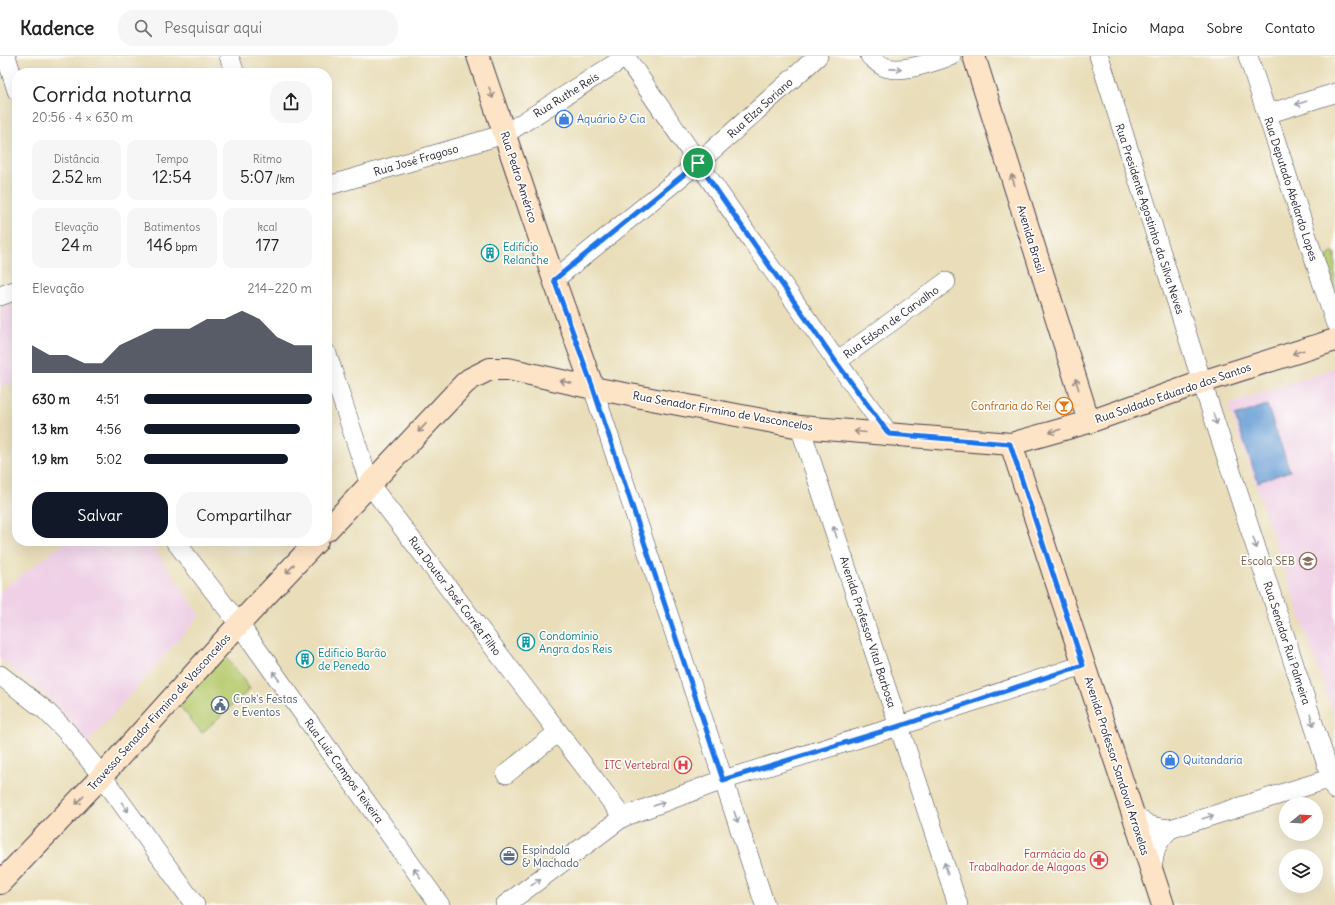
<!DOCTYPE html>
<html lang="pt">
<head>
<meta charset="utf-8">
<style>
	body { margin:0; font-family:Delius,sans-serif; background:#f6f6f6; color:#222; height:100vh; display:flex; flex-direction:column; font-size:15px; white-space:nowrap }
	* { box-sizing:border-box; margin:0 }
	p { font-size:13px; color:#767676 }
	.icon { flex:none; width:22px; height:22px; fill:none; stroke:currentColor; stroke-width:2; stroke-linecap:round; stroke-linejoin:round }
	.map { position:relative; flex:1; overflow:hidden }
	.drawer { position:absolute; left:12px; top:12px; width:320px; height:478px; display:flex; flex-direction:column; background:#fff; border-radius:16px; box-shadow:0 4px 16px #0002 }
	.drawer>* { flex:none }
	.needle { width:26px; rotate:72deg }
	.buttons { position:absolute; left:1279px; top:741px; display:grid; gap:8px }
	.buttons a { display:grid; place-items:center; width:44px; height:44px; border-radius:50%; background:#fff; box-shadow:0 4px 16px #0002; font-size:20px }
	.pin { position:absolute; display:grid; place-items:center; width:34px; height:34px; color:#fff; margin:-17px; border:2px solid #fff; border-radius:50%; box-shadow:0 1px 4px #0007 }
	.round { display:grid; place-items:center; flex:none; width:42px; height:42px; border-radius:16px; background:#f6f6f6 }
	.overview { display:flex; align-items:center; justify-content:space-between; height:68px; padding:0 20px }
	h1 { font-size:22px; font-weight:600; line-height:30px }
	.stats { display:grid; grid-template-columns:repeat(3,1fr); gap:6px; height:68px; padding:4px 20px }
	.stats div { display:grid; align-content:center; border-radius:10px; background:#f6f6f6; text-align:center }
	.stats b { font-size:17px; font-weight:600 }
	.stats small { font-size:11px; font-weight:400 }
	.stats p { font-size:11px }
	.chart { height:112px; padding:8px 20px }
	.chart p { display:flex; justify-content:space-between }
	.chart svg { width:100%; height:72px; margin-top:4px; fill:#111827; opacity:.7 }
	.button { display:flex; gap:8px; margin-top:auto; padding:8px 20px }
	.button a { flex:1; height:46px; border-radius:16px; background:#111827; color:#fff; font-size:16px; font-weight:600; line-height:46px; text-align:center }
	.button a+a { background:#f6f6f6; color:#222 }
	ul { padding:0 20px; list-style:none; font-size:13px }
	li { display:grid; grid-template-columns:64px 48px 1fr; align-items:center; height:30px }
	li i { height:10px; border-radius:5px; background:#111827 }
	header { display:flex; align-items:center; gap:24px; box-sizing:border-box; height:56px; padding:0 20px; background:#fff; border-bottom:1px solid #e0e0e0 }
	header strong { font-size:19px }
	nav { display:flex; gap:22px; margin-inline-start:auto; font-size:14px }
	.search { width:280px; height:36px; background:#f6f6f6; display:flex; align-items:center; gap:10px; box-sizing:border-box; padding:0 14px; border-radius:16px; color:#767676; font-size:15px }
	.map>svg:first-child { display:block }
	.built { fill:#efd0e6 }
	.green { fill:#b7cb6f; stroke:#6c7655 }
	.water { fill:#689ed5; stroke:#456088 }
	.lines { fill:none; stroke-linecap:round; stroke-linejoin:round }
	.street-casing { stroke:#403e4e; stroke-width:20 }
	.secondary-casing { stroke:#403e4e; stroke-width:24 }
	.street { stroke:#fff; stroke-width:19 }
	.secondary { stroke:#fee4c6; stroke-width:22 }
	.oneway { stroke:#9c9ca7 }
	.oneway2 { stroke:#9b8d87 }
	.route-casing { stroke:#fff; stroke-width:8 }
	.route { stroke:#1a73e8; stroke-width:5 }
	.labels { text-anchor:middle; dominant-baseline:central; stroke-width:3.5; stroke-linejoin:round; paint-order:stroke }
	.street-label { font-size:11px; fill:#22223b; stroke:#fdfcf7 }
	.shop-label { font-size:11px; fill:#366cbe; stroke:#fdfcf7; text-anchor:start }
	.culture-label { font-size:11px; fill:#0d838f; stroke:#fdfcf7; text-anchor:start }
	.food-label { font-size:11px; fill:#c56008; stroke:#fdfcf7; text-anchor:end }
	.education-label { font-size:11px; fill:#785e54; stroke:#fdfcf7; text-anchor:end }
	.service-label { font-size:11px; fill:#4e5e75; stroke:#fdfcf7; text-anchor:start }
	.health-label { font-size:11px; fill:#be3a42; stroke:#fdfcf7; text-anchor:end }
</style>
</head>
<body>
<header>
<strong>Kadence</strong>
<div class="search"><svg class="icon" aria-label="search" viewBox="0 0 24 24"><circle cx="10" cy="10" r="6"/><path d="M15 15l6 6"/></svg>Pesquisar aqui</div>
<nav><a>Início</a><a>Mapa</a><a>Sobre</a><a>Contato</a></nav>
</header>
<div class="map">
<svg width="1335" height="849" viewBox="0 0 1335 849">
	<rect width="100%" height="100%" fill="#fdfcf7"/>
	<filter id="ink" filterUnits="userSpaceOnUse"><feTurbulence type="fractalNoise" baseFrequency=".025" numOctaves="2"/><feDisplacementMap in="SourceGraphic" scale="8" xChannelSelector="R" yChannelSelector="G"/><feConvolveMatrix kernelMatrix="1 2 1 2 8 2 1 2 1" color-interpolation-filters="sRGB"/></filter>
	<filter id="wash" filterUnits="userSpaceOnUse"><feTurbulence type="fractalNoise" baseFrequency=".012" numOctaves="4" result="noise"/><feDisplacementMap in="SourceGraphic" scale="16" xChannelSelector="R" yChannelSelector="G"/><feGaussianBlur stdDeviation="0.9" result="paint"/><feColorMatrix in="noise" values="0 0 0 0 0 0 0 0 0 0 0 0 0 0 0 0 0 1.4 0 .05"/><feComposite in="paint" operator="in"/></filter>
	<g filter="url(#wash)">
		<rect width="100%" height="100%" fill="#e9deb9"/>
		<g class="built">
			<path d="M 17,247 L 17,326 L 0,331 L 0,252 Z"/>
			<path d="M 1335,312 L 1335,662 L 1228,348 Z"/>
			<path d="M 67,485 L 149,485 L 200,559 L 88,687 L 48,641 L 0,603 L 0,535 Z"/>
		</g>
		<g class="green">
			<path d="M 1335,196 L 1335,249 L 1322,208 L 1331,197 Z"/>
			<path d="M 225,599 L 250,633 L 202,677 L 178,648 Z"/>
		</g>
		<path class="water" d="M 1267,349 L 1290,415 L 1258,426 L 1235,360 Z"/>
	</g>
	<g filter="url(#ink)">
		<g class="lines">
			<defs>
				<g id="street">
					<path d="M 6,0 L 17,35"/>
					<path d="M 229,0 L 235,17"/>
					<path d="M 625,0 C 712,127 799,254 889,378"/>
					<path d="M 870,0 C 875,4 879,9 885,11 C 902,18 934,5 951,0"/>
					<path d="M 1099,0 L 1202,326 L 1335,734"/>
					<path d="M 1248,0 L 1335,266"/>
					<path d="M 1267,58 L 1335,37"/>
					<path d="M 327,130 L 505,78 L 627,0"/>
					<path d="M 554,224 L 698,107 L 818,0"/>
					<path d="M 0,240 L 17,234"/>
					<path d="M 327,298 L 370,429 L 623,761"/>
					<path d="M 836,306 L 946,226"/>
					<path d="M 593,332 L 765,849"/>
					<path d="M 800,371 L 958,849"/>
					<path d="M 175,485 L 239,568 L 440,849"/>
					<path d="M 0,619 L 45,654 L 67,676 L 102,720 L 195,849"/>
					<path d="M 506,718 L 557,677"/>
					<path d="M 1132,756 C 1147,770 1150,771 1170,773 L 1335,721"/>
					<path d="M 1152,814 C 1155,793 1155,788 1170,773"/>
					<path d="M 505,849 L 623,761 L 723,724 L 899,670 L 1083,609"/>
				</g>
				<g id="secondary">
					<path d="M 478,0 L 554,224 L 593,332"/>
					<path d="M 974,0 L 1089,366"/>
					<path d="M 1011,388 L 1163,849"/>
					<path d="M 327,474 L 464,328 L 470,323 L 490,313 L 508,313 L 593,332 L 800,371 L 1011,388 L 1089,366 L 1202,326 L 1335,284"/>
					<path d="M 0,827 L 102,720 L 239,568 L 317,485"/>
				</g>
			</defs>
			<use href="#street" class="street-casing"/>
			<use href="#secondary" class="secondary-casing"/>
			<use href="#street" class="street"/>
			<use href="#secondary" class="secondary"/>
		</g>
		<defs><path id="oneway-shaft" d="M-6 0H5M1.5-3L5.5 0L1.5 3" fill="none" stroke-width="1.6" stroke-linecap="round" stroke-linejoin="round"/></defs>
		<g class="oneway">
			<use href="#oneway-shaft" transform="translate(896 13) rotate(1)"/>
			<use href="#oneway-shaft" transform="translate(1301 47) rotate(163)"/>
			<use href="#oneway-shaft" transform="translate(1215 363) rotate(72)"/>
			<use href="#oneway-shaft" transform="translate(835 476) rotate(-108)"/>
			<use href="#oneway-shaft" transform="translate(1255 487) rotate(72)"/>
			<use href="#oneway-shaft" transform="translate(276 620) rotate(-126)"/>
			<use href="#oneway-shaft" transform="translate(1312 664) rotate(72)"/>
			<use href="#oneway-shaft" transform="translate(659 748) rotate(-20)"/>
			<use href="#oneway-shaft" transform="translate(125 751) rotate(54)"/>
			<use href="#oneway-shaft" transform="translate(736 761) rotate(71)"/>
			<use href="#oneway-shaft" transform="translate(1208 761) rotate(-18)"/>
			<use href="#oneway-shaft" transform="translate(946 812) rotate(-108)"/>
			<use href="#oneway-shaft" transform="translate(417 817) rotate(-126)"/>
			<use href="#oneway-shaft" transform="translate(536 826) rotate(-37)"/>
		</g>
		<g class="oneway2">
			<use href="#oneway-shaft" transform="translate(491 37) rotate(71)"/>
			<use href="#oneway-shaft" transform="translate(1013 124) rotate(-107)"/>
			<use href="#oneway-shaft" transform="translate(1298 296) rotate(162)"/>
			<use href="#oneway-shaft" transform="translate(566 326) rotate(-167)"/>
			<use href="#oneway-shaft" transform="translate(1077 328) rotate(-107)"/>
			<use href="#oneway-shaft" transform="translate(422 372) rotate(133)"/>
			<use href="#oneway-shaft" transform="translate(1055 375) rotate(164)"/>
			<use href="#oneway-shaft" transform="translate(860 376) rotate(-175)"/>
			<use href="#oneway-shaft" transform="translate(290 513) rotate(133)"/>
			<use href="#oneway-shaft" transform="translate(80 744) rotate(134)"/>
		</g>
	</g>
	<g class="lines" filter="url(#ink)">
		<defs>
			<path id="route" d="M 698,107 L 836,306 L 889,378 L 1010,388 L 1083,609 L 900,670 L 723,724 L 593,332 L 554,224 Z"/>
		</defs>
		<use href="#route" class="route-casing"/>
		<use href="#route" class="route"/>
	</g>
	<defs>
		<symbol id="shop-ring" viewBox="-11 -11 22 22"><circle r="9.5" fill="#fdfcf7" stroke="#3f7fe0" stroke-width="1.5"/><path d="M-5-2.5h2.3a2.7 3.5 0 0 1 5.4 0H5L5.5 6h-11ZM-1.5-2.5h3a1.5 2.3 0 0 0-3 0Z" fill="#3f7fe0"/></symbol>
		<symbol id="building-ring" viewBox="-11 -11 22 22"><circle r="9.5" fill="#fdfcf7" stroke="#0f9aa8" stroke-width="1.5"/><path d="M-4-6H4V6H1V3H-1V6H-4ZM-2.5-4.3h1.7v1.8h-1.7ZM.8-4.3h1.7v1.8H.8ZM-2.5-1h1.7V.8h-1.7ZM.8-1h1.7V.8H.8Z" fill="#0f9aa8"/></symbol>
		<symbol id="bar-ring" viewBox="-11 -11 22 22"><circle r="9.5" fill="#fdfcf7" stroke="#e8710a" stroke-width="1.5"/><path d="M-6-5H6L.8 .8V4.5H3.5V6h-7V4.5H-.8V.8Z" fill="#e8710a"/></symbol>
		<symbol id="school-ring" viewBox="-11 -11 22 22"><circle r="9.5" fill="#fdfcf7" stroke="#8d6e63" stroke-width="1.5"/><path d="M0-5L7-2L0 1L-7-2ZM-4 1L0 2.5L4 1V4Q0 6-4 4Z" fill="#8d6e63"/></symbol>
		<symbol id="civic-ring" viewBox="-11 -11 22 22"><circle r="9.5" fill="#fdfcf7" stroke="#5c6f8a" stroke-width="1.5"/><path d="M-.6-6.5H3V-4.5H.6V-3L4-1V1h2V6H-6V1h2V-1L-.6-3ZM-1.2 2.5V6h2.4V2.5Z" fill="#5c6f8a"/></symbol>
		<symbol id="hospital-ring" viewBox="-11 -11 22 22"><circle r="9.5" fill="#fdfcf7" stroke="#e0444e" stroke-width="1.5"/><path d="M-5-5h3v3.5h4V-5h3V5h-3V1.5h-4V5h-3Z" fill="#e0444e"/></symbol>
		<symbol id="office-ring" viewBox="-11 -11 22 22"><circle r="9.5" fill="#fdfcf7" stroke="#5c6f8a" stroke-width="1.5"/><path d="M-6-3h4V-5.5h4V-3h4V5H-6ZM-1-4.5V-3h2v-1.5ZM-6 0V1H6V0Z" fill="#5c6f8a"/></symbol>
		<symbol id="pharmacy-ring" viewBox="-11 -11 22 22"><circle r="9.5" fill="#fdfcf7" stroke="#e0444e" stroke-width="1.5"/><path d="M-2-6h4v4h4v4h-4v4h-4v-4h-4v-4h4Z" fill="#e0444e"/></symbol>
	</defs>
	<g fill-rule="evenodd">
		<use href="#shop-ring" x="554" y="53" width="20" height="20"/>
		<use href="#building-ring" x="480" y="187" width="20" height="20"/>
		<use href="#bar-ring" x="1054" y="340" width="20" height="20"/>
		<use href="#school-ring" x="1298" y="495" width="20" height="20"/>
		<use href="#building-ring" x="516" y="576" width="20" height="20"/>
		<use href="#building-ring" x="295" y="593" width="20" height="20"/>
		<use href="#civic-ring" x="210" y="639" width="20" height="20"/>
		<use href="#shop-ring" x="1160" y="694" width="20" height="20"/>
		<use href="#hospital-ring" x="673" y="699" width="20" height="20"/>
		<use href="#office-ring" x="499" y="790" width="20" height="20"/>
		<use href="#pharmacy-ring" x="1089" y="794" width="20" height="20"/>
	</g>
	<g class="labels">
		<g class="street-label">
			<text transform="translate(566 39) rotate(-32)">Rua Ruthe Reis</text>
			<text transform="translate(760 52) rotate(-42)">Rua Elza Soriano</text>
			<text transform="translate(416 104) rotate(-16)">Rua José Fragoso</text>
			<text transform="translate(519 121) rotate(72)">Rua Pedro Américo</text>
			<text transform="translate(1291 133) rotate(72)">Rua Deputado Abelardo Lopes</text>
			<text transform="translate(1150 163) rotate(72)">Rua Presidente Agostinho da Silva Neves</text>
			<text transform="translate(1031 183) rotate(73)">Avenida Brasil</text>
			<text transform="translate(891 266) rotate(-36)">Rua Edson de Carvalho</text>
			<text transform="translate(1173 337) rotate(-19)">Rua Soldado Eduardo dos Santos</text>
			<text transform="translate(723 355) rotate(10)">Rua Senador Firmino de Vasconcelos</text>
			<text transform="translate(455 540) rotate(53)">Rua Doutor José Corrêa Filho</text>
			<text transform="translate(868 576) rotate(72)">Avenida Professor Vital Barbosa</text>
			<text transform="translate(1287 587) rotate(72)">Rua Senador Rui Palmeira</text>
			<text transform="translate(159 656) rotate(-48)">Travessa Senador Firmino de Vasconcelos</text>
			<text transform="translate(1117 710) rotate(72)">Avenida Professor Sandoval Arroxelas</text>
			<text transform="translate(344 715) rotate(54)">Rua Luiz Campos Teixeira</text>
		</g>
		<g class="shop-label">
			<text x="577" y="63">Aquário &amp; Cia</text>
			<text x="1183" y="704">Quitandaria</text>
		</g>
		<g class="culture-label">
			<text x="503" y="191">Edifício<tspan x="503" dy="13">Relanche</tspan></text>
			<text x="539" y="580">Condomínio<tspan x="539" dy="13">Angra dos Reis</tspan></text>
			<text x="318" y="597">Edificio Barão<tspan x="318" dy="13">de Penedo</tspan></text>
		</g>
		<g class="food-label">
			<text x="1051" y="350">Confraria do Rei</text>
		</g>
		<g class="education-label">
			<text x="1295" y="505">Escola SEB</text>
		</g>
		<g class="service-label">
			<text x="233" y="643">Crok's Festas<tspan x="233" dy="13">e Eventos</tspan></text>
			<text x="522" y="794">Espíndola<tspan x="522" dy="13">&amp; Machado</tspan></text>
		</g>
		<g class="health-label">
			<text x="670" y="709">ITC Vertebral</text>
			<text x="1086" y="798">Farmácia do<tspan x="1086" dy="13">Trabalhador de Alagoas</tspan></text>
		</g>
	</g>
</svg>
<div class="buttons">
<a><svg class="needle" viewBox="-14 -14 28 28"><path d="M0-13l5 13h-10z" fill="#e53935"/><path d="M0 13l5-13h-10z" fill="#767676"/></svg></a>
<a><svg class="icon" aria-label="layers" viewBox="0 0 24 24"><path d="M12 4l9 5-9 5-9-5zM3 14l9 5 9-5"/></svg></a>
</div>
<div class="pin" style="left:698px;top:107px;background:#1e9e55"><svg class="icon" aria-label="arrive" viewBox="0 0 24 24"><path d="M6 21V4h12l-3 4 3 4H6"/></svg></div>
<section class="drawer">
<div class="overview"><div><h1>Corrida noturna</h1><p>20:56 · 4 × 630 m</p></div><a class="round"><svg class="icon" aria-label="share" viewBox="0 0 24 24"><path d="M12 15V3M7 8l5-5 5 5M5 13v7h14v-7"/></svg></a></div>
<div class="stats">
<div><p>Distância</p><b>2.52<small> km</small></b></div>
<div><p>Tempo</p><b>12:54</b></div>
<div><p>Ritmo</p><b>5:07<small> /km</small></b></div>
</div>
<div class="stats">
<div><p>Elevação</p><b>24<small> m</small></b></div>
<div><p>Batimentos</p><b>146<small> bpm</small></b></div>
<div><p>kcal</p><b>177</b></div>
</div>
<div class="chart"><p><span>Elevação</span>214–220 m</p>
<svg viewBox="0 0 160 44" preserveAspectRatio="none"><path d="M0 44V27L10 33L20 33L30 38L40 38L50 27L60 22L70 17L80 17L90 17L100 11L110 11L120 6L130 11L140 22L150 27L160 27V44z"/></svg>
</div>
<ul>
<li><b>630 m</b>4:51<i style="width:100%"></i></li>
<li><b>1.3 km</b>4:56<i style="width:93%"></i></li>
<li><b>1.9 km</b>5:02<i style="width:86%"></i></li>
</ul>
<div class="button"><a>Salvar</a><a>Compartilhar</a></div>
</section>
</div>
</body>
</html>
